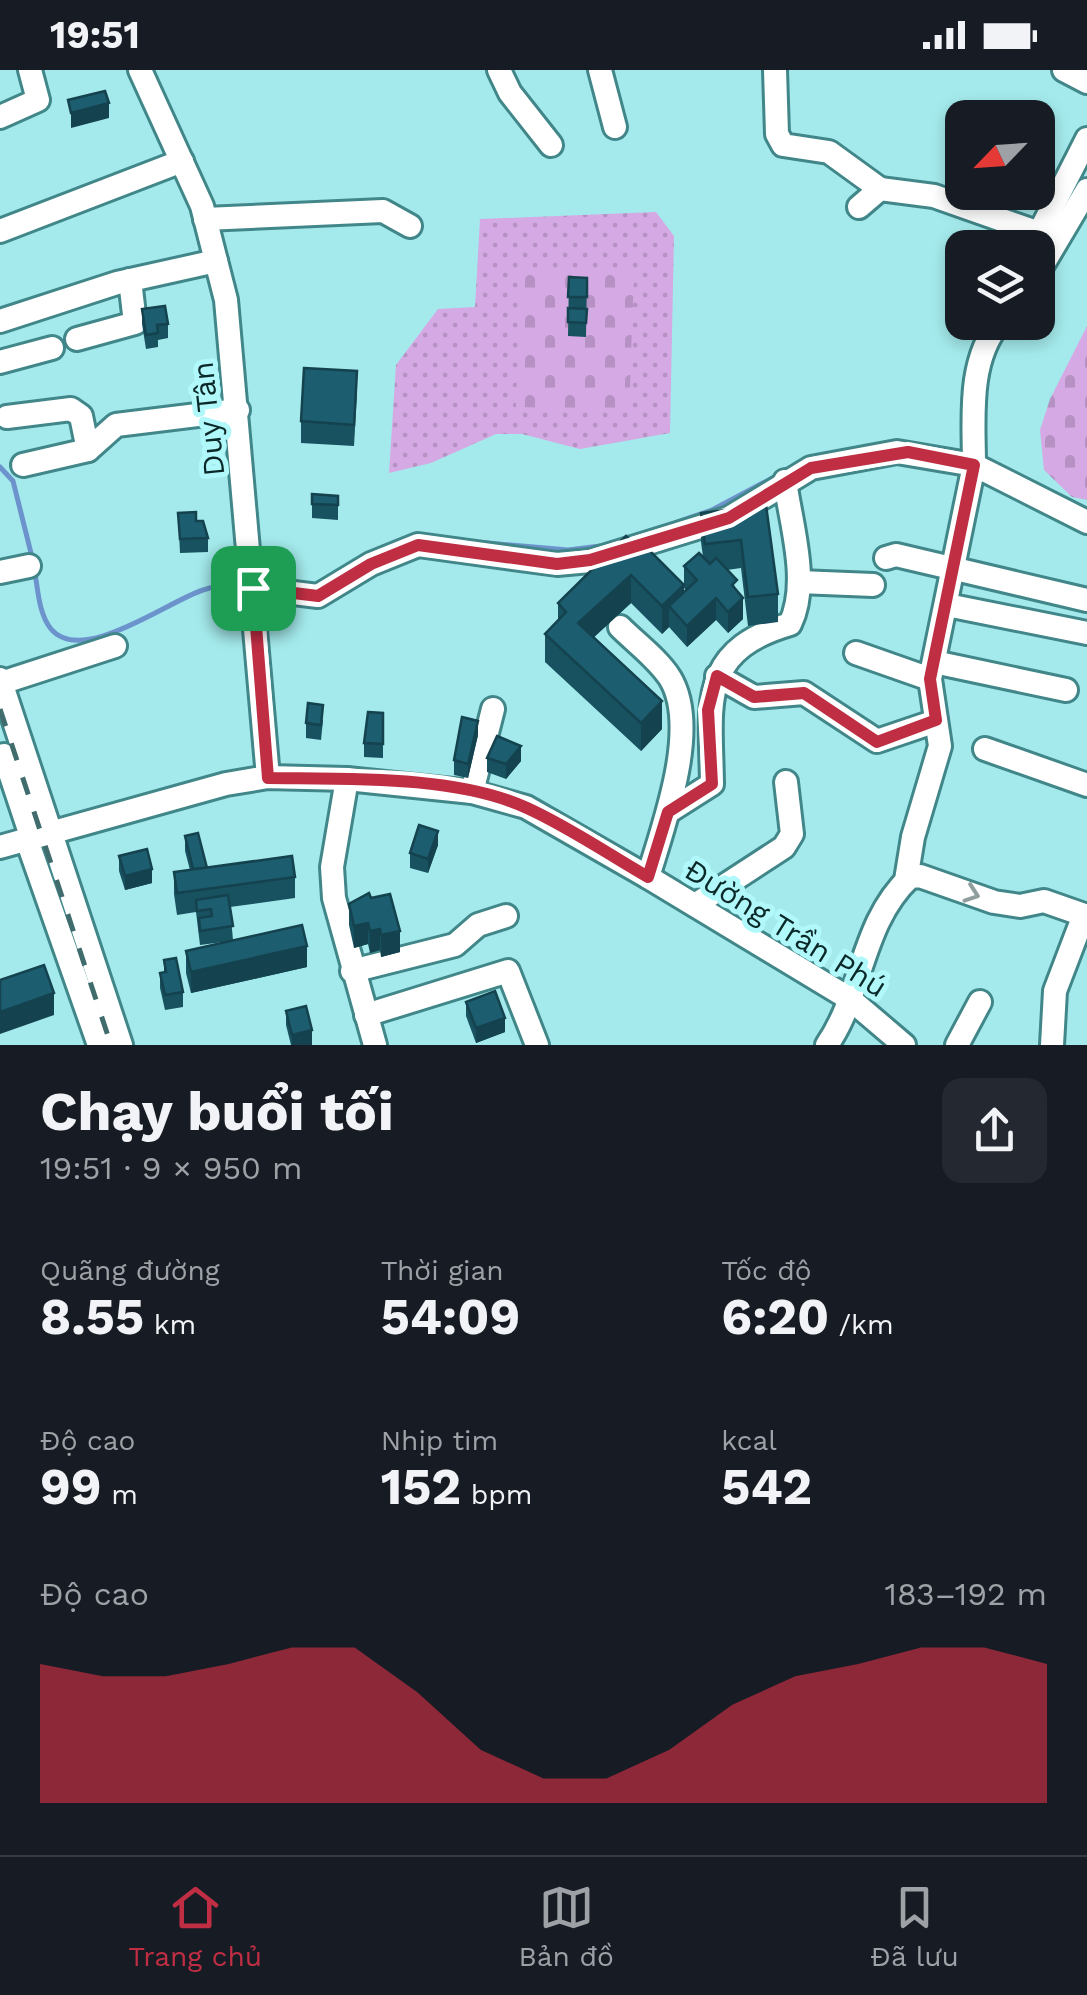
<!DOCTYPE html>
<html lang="vi">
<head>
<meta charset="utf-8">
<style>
	body { margin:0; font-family:"Work Sans",sans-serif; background:#242831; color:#f1f3f6; height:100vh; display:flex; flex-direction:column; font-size:38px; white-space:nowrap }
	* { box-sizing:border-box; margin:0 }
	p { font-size:32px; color:#9ea1a6 }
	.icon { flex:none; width:55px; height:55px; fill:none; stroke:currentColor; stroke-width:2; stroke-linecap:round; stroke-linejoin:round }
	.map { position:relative; height:975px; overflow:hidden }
	.drawer { display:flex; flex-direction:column; background:#171b24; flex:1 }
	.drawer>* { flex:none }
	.needle { width:65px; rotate:245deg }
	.controls { position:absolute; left:945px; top:30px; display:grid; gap:20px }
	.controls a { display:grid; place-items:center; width:110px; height:110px; border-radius:20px; background:#171b24; box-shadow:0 5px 15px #0003; font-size:50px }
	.pin { position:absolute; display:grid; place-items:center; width:85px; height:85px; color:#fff; margin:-42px; border-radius:20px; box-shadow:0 5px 15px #0006 }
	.round { display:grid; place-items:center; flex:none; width:105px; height:105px; border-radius:20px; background:#242831 }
	.headline { display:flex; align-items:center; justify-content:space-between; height:170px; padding:0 40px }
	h1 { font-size:55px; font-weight:700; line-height:75px }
	.figures { display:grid; grid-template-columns:repeat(3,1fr); gap:15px; height:170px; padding:10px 40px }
	.figures div { display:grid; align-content:center }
	.figures b { font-size:50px; font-weight:700 }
	.figures small { font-size:28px; font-weight:400 }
	.figures p { font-size:28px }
	.chart { height:280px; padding:20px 40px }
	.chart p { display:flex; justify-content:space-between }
	.chart svg { width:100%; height:180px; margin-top:10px; fill:#bf2e43; opacity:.7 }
	.status { display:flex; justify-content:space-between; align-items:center; height:70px; padding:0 50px; background:#171b24; direction:ltr }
	.status svg { height:28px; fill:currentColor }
	.dock { display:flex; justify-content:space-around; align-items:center; height:140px; border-top:2px solid #363941; background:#171b24; font-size:28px; color:#9ea1a6 }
	.dock a { display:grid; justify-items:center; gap:5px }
	.dock .selected { color:#bf2e43 }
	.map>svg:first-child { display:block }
	.grass { fill:url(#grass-dots) }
	.cemetery { fill:url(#cemetery-stones) }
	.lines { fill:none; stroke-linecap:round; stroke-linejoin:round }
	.stream { stroke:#6c93cb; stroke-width:5 }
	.minor-casing { stroke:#418688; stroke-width:28 }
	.minor { stroke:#fff; stroke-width:22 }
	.rail { stroke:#406c6d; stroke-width:5; stroke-dasharray:18 18; stroke-linecap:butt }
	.wall { fill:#18515f }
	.shaded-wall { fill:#14424e }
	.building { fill:#1c5e6f; stroke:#14424e; stroke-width:2.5 }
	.oneway { stroke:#919e9f }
	.route-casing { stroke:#fff; stroke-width:20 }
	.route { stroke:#bf2e43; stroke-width:12 }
	.labels { text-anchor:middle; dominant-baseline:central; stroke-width:10; stroke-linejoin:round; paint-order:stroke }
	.street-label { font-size:30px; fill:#0b2829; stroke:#b1f8fa }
</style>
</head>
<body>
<div class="status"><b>19:51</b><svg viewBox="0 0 49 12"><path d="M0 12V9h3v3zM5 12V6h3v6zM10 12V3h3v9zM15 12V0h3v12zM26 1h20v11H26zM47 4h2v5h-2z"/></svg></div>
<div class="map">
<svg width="1087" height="975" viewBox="0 0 1087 975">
	<defs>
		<pattern id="grass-dots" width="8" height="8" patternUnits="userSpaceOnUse" patternTransform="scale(2.5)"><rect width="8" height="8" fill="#d5a9e3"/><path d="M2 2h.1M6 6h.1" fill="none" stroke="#b691c3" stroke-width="1.8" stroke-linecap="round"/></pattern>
		<pattern id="cemetery-stones" width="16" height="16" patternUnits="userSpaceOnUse" patternTransform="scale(2.5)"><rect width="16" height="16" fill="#d5a9e3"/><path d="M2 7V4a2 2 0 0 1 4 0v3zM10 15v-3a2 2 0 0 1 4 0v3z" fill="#b691c3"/></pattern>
	</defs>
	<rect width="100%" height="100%" fill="#a4eaec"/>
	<path class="grass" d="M 656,142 L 674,166 L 670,363 L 580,379 L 522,364 L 496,364 L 431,393 L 389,403 L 396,295 L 438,239 L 475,237 L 480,149 Z"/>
	<g class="cemetery">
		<path d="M 520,197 L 634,202 L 629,342 L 516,337 Z"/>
		<path d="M 1087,256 L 1087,430 L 1072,427 L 1044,400 L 1040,360 L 1050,329 Z"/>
	</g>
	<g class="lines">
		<g class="stream">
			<path d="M 0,397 L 13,411 L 32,487"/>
			<path d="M 677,452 L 712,440 L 793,397"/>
			<path d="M 476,472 L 568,480 L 600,476"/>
			<path d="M 34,498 C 38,517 38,543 51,559 C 82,596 168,531 203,520 C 215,516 229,514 242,511"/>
		</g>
		<defs>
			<g id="minor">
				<path d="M 140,0 L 202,136 L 226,230 L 268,707"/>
				<path d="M 499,0 L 510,23 L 551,75"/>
				<path d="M 600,0 L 615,57"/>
				<path d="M 775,0 L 777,64 L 783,75 L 829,82 L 880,119"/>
				<path d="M 1064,0 L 1087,12"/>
				<path d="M 0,47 L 38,30 L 30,0"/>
				<path d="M 859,137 L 880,119 L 934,126 L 1042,164"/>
				<path d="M 205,149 L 383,141 L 410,156"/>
				<path d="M 0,161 L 182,91"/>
				<path d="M 1032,177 L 1087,69"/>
				<path d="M 1038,203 L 1087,120"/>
				<path d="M 0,251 L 117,213 L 216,191"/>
				<path d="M 77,269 L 135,253 L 130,210"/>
				<path d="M 0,292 L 52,278"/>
				<path d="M 7,347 L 71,339 L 81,346 L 88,380"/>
				<path d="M 23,395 L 88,380 L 116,355 L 238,340"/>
				<path d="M 886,488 L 896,485 L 1087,530"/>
				<path d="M 0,502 L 29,496"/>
				<path d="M 799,512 L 873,515"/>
				<path d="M 253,518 L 318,526 L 371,494 L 418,475 L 557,494 L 590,491 L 729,448 L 811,398 L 897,382 L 974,395 L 1087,452"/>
				<path d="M 947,535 L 1087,563"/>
				<path d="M 620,557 C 636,573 658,589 670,608 C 700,657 664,754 648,807"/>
				<path d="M 856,583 L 930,609"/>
				<path d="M 934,592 L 1066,620"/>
				<path d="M 717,606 L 754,627 L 804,623 L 877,671 L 936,651"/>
				<path d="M 0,609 L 121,975"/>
				<path d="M 1,613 L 115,576"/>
				<path d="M 985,679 L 1087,715"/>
				<path d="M 4,685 L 32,769"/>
				<path d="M 347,709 L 332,797 L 334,828 L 375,975"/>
				<path d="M 472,722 L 493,639"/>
				<path d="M 668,742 L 712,714 C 711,635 697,581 790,554 C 810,513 791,455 785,411"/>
				<path d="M 27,770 L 99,975"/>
				<path d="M 0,777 L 226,714 L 268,707 L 347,709 L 472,722 L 526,737 L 648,807 L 850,929 L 904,975"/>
				<path d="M 906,810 L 913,767 L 940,676 L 930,609 L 974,395 C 974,350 967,291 1000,252"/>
				<path d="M 695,835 L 784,777 L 792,764 L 786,712"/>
				<path d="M 352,901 L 455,875 L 478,855 L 506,846"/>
				<path d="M 366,945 L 508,901 L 537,975"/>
				<path d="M 827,975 C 863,923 861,853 910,807 L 920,806 L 994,832 L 1020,836 L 1044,831 L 1087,846"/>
				<path d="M 957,975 L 980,932"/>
				<path d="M 1052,975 L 1055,921 L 1084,845"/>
			</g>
		</defs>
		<use href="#minor" class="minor-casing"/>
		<use href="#minor" class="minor"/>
		<path class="rail" d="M 0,639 L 111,975"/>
	</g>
	<g class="wall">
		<path d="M 569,207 L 587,208 L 586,267 L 568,266 Z"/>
		<path d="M 142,239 L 168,254 L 168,268 L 158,270 L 158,277 L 146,279 L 142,254 Z"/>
		<path d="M 357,323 L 354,376 L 301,373 L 301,351 Z"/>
		<path d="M 312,424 L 338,426 L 338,450 L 312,448 Z"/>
		<path d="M 766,435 L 778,524 L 778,552 L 748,556 L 741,498 L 727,500 L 737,521 L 743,549 L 728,563 L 716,550 L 687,577 L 669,557 L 662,564 L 631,533 L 594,567 L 662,659 L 641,681 L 545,592 L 545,564 L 558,551 L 558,533 L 626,466 L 684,522 L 686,520 L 684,518 L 684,496 L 703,487 L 701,472 L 701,443 Z"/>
		<path d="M 178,443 L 196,451 L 208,468 L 208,482 L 180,483 Z"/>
		<path d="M 383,643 L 383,688 L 364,687 L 364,673 Z"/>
		<path d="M 323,650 L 321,670 L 306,668 L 306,653 Z"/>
		<path d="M 478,665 L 468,708 L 454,705 L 454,690 Z"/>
		<path d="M 487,688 L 521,691 L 506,709 L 487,702 Z"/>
		<path d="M 185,766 L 207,798 L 295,807 L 295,828 L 230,837 L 233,870 L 307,897 L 191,923 L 186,903 L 186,881 L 231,871 L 200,875 L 196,842 L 177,845 L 174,824 L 174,802 L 190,800 L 185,781 Z"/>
		<path d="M 438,775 L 428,803 L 410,798 L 410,783 Z"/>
		<path d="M 119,786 L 152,813 L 125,820 L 119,801 Z"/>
		<path d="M 371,828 L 400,882 L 381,887 L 380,880 L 370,883 L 368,874 L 354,878 L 349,855 L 349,834 Z"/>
		<path d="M 164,890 L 183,922 L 183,937 L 165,940 L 160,918 L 160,903 L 164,903 Z"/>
		<path d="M 466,932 L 505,962 L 476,973 L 466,946 Z"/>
		<path d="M 286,941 L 312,975 L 291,975 L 286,955 Z"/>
	</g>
	<g class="shaded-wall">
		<path d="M 109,33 L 109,48 L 71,58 L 71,43 Z"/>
		<path d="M 631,505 L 631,533 L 578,582 L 578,553 Z"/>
		<path d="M 684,515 L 684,543 L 669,536 L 669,557 L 662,564 L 662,536 Z"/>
		<path d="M 716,528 L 716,550 L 687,577 L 687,556 Z"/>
		<path d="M 743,528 L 743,549 L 728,563 L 728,542 Z"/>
		<path d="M 662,631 L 662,659 L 641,681 L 641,653 Z"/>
		<path d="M 478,651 L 478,665 L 468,708 L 468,694 Z"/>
		<path d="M 521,676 L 521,691 L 506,709 L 506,694 Z"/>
		<path d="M 438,761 L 438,775 L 428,803 L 428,789 Z"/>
		<path d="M 152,799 L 152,813 L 125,820 L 125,806 Z"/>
		<path d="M 368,853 L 368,874 L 354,878 L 354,856 Z"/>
		<path d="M 380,859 L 380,880 L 370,883 L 370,861 Z"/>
		<path d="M 400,861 L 400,882 L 381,887 L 381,865 Z"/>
		<path d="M 307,876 L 307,897 L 191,923 L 191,902 Z"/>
		<path d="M 54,923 L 54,945 L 0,964 L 0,942 Z"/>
		<path d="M 505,948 L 505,962 L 476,973 L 476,958 Z"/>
		<path d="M 312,960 L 312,975 L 292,975 L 292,965 Z"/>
	</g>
	<g class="building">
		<path d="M 105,21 L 109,33 L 71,43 L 68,30 Z"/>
		<path d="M 569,207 L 587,208 L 587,227 L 568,227 Z"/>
		<path d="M 165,236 L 168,254 L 157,255 L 158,263 L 146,265 L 142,239 Z"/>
		<path d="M 568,238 L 587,239 L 586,253 L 568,252 Z"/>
		<path d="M 304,298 L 357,301 L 354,355 L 301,351 Z"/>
		<path d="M 312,424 L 338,426 L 338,435 L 312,434 Z"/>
		<path d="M 766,435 L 778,524 L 748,527 L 741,470 L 705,474 L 701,443 Z"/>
		<path d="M 196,442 L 196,451 L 203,451 L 208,468 L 180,469 L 178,443 Z"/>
		<path d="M 626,466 L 640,478 L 644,475 L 684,515 L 662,536 L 631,505 L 578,553 L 662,631 L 641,653 L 545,564 L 566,542 L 558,533 Z"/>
		<path d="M 699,483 L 710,494 L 716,488 L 737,510 L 732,515 L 743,528 L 728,542 L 716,528 L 687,556 L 669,536 L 697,510 L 684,496 Z"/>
		<path d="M 308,633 L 323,635 L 321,655 L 306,653 Z"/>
		<path d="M 368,642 L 383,643 L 383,674 L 364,673 Z"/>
		<path d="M 462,647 L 478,651 L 468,694 L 454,690 Z"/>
		<path d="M 497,666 L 521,676 L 506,694 L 487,688 Z"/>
		<path d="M 419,755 L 438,761 L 428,789 L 410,783 Z"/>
		<path d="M 198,763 L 207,798 L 193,799 L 185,766 Z"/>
		<path d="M 147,779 L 152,799 L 125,806 L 119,786 Z"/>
		<path d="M 292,786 L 295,807 L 177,823 L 174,802 Z"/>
		<path d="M 369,823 L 371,828 L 390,824 L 400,861 L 381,865 L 380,859 L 370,861 L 368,853 L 354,856 L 349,834 Z"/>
		<path d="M 228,825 L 233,856 L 200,861 L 199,848 L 212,846 L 211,839 L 197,841 L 196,830 Z"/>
		<path d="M 302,855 L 307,876 L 191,902 L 186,881 Z"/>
		<path d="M 176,888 L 183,922 L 165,925 L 160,903 L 166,902 L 164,890 Z"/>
		<path d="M 44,895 L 54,923 L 0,942 L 0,910 Z"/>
		<path d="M 495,921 L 505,948 L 476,958 L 466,932 Z"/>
		<path d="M 306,936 L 312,960 L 292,965 L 286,941 Z"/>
	</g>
	<defs><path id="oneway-chevron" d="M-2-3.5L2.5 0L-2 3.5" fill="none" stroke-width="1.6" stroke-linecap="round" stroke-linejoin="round" transform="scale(2.5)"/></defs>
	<use class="oneway" href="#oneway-chevron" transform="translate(972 824) rotate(19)"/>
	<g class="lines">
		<defs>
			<path id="route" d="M 908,382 L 974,395 L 930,609 L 936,650 L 877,672 L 804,623 L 754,627 L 717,606 L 708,640 L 712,714 L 668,742 L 648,807 C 608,784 569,757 527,738 C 456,705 346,709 268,708 L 253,518 L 318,526 L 371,494 L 418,475 L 557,494 L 590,490 L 729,448 L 811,398 Z"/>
		</defs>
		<use href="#route" class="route-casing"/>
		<use href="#route" class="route"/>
	</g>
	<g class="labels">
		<g class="street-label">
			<text transform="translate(208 349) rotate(-96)">Duy Tân</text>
			<text transform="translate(786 858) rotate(32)">Đường Trần Phú</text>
		</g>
	</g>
</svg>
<div class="controls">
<a><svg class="needle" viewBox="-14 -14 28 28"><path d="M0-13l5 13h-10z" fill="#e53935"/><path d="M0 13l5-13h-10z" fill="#9ea1a6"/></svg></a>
<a><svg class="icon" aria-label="layers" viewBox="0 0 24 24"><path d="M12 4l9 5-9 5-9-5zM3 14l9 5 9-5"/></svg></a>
</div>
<div class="pin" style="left:253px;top:518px;background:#1e9e55"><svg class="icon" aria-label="arrive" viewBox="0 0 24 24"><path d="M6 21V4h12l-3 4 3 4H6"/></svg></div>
</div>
<section class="drawer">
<div class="headline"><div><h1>Chạy buổi tối</h1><p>19:51 · 9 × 950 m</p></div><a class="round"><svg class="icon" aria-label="share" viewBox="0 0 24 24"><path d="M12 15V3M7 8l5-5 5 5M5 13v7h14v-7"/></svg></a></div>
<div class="figures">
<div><p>Quãng đường</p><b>8.55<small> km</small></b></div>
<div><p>Thời gian</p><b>54:09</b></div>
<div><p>Tốc độ</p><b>6:20<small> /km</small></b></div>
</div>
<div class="figures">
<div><p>Độ cao</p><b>99<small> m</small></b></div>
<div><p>Nhịp tim</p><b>152<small> bpm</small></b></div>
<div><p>kcal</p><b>542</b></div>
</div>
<div class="chart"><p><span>Độ cao</span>183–192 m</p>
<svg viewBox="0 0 160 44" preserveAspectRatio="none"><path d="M0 44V10L10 13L20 13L30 10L40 6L50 6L60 17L70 31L80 38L90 38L100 31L110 20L120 13L130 10L140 6L150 6L160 10V44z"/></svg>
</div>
</section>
<nav class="dock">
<a class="selected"><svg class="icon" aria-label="home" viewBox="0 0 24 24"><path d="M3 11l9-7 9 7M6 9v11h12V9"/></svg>Trang chủ</a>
<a><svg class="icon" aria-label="map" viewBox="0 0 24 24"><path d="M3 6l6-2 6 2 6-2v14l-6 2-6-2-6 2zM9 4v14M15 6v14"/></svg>Bản đồ</a>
<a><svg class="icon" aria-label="saved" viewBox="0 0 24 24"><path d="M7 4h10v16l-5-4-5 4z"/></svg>Đã lưu</a>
</nav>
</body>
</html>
